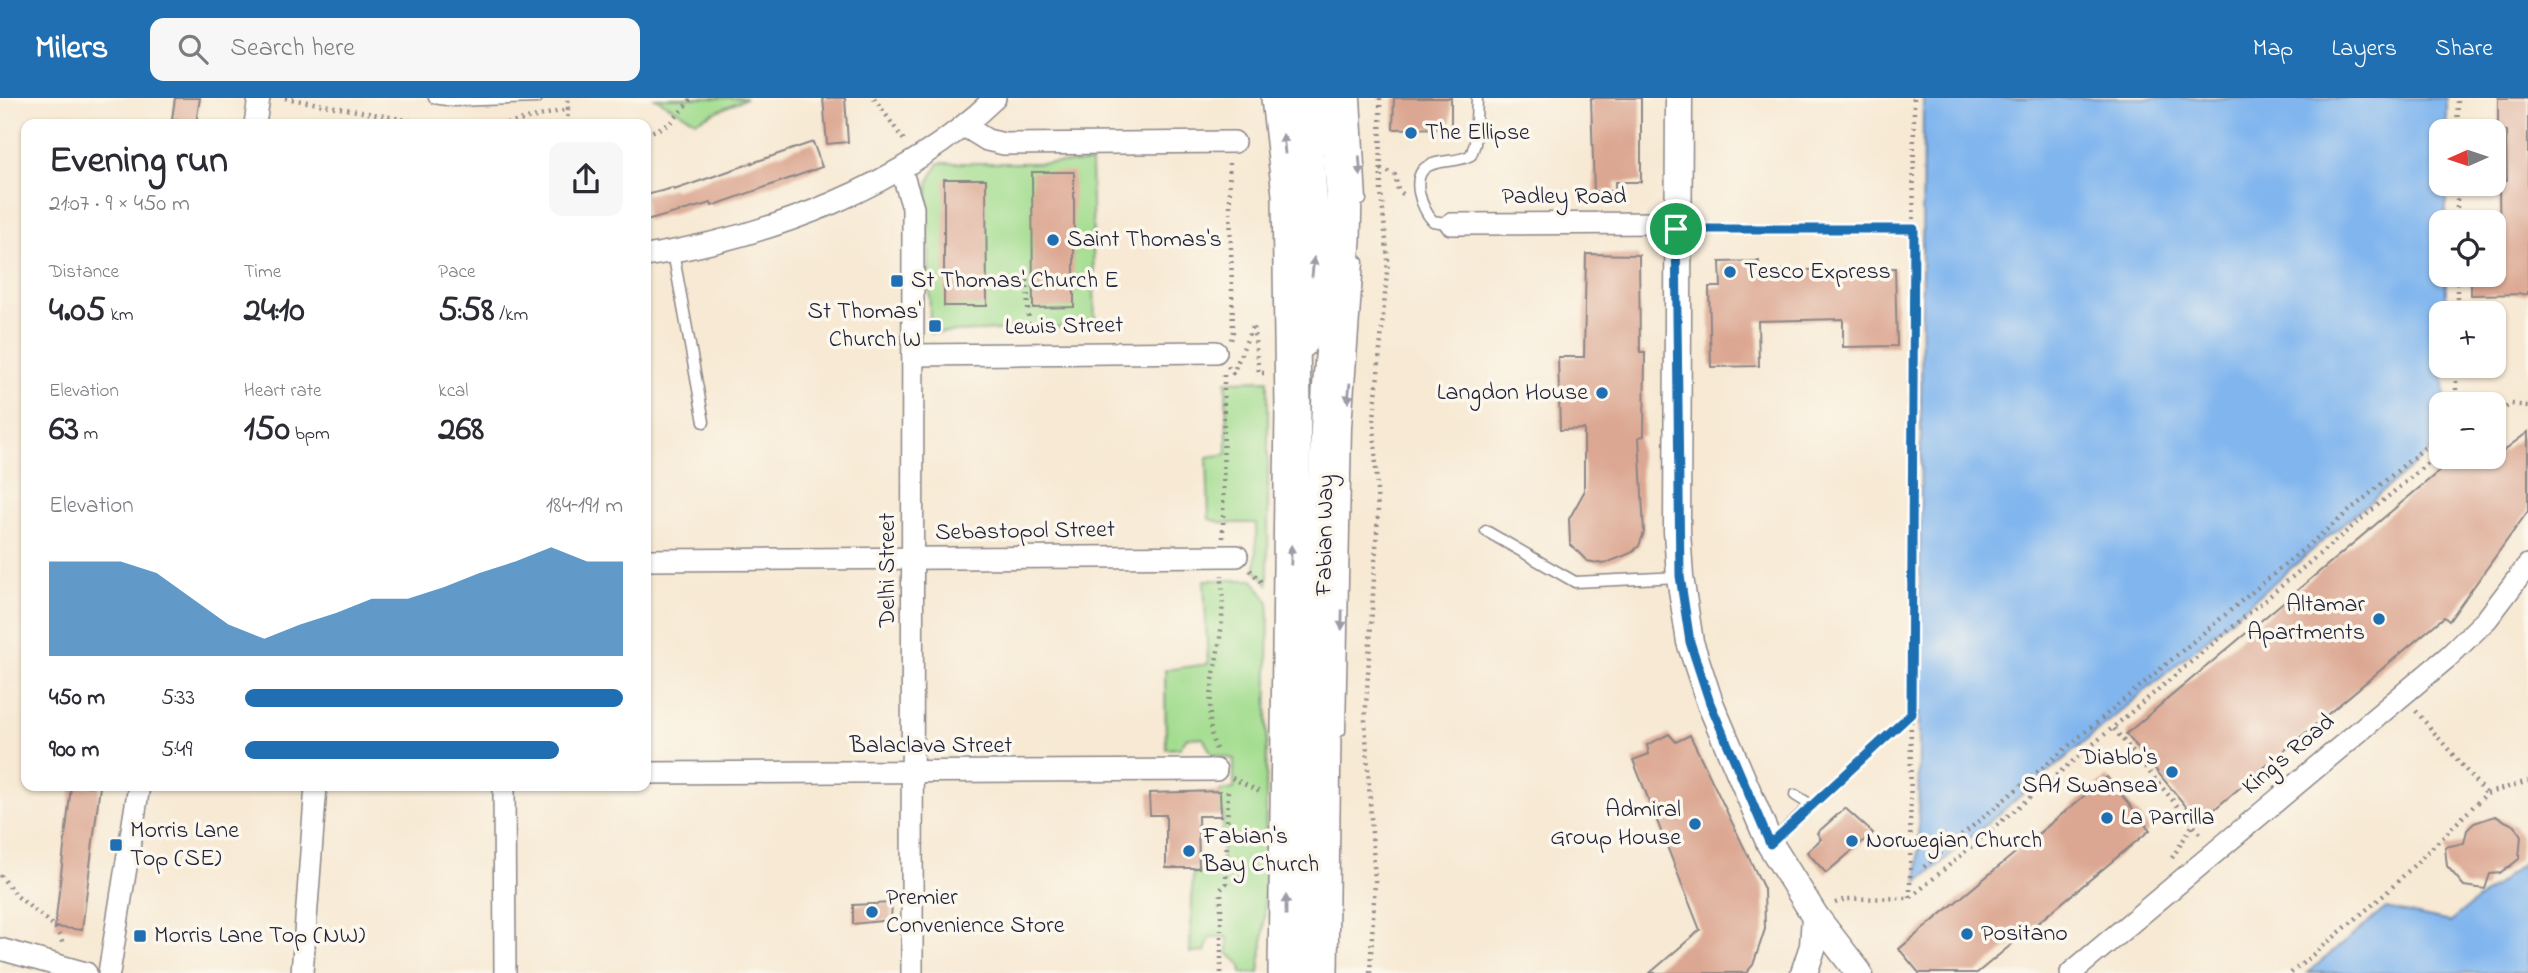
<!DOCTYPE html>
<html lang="en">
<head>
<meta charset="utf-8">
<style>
	body { margin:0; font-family:"Indie Flower",sans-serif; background:#f7f7f7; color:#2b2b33; height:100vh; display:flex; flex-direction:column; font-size:26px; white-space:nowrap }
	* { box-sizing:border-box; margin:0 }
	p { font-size:23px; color:#7c7c81 }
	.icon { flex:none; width:38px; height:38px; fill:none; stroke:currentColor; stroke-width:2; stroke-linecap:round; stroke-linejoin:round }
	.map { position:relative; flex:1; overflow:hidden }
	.details { position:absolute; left:21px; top:21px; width:630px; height:672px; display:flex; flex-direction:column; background:#fff; border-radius:14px; box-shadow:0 2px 5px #0004 }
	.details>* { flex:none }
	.needle { width:46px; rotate:267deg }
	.fabs { position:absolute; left:2429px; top:21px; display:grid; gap:14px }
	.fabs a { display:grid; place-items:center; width:77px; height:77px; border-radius:14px; background:#fff; box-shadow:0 2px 5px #0004; font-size:35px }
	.pin { position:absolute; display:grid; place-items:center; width:60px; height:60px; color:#fff; margin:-30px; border:4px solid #fff; border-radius:50%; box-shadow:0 2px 7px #0007 }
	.round { display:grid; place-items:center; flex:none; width:74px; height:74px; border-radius:14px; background:#f7f7f7 }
	.head { display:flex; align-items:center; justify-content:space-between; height:119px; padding:0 28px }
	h1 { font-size:38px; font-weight:700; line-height:52px }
	.metrics { display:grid; grid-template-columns:repeat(3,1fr); gap:10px; height:119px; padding:7px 28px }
	.metrics div { display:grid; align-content:center }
	.metrics b { font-size:35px; font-weight:700 }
	.metrics small { font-size:19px; font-weight:400 }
	.metrics p { font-size:19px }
	.chart { height:196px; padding:14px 28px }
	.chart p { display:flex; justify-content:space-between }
	.chart svg { width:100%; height:126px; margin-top:7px; fill:#1f6fb2; opacity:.7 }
	ul { padding:0 28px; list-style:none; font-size:23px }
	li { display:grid; grid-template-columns:112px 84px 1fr; align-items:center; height:52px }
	li i { height:18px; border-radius:9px; background:#1f6fb2 }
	header { display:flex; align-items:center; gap:42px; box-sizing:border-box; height:98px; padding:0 35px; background:#1f6fb2; color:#fff }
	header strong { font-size:33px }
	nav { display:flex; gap:38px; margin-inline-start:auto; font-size:24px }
	.search { width:490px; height:63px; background:#f7f7f7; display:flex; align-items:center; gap:18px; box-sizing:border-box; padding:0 24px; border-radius:14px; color:#7c7c81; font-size:26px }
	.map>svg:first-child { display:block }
	.green { fill:#a3dd8f; stroke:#628065; stroke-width:2 }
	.water { fill:#80b5ee; stroke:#516c94; stroke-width:2 }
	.building { fill:#dca792 }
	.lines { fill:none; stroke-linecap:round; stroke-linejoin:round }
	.service-casing { stroke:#8c8687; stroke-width:13 }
	.minor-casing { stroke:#8c8687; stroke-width:24 }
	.tertiary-casing { stroke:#8c8687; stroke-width:29 }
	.trunk-casing { stroke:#8c8687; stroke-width:38 }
	.path { stroke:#8c8687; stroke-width:4.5; stroke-dasharray:2 5; stroke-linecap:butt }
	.service { stroke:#fff; stroke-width:10 }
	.minor { stroke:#fff; stroke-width:21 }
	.tertiary { stroke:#fff; stroke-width:26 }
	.trunk { stroke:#fff; stroke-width:35 }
	.oneway { fill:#9c9ca7 }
	.route-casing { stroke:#fff; stroke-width:14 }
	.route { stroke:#1f6fb2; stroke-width:9 }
	.poi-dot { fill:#1f6fb2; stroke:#fbf7ec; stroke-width:2.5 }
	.labels { text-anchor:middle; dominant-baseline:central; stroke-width:7; stroke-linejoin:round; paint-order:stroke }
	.poi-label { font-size:24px; fill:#22223b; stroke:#fbf7ec; text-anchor:start }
	.street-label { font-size:24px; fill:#22223b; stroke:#fbf7ec }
</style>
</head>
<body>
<header>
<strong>Milers</strong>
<div class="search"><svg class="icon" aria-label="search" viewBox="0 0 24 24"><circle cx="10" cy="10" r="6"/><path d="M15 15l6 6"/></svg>Search here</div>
<nav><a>Map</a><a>Layers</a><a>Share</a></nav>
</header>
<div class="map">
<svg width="2528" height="875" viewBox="0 0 2528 875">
	<rect width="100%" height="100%" fill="#fbf7ec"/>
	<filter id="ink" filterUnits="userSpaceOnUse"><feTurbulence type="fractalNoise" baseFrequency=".0143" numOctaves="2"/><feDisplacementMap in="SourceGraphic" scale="14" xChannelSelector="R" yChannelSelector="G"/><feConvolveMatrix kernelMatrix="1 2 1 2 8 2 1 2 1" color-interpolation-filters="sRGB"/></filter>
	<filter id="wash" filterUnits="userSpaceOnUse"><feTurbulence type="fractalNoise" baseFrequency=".00686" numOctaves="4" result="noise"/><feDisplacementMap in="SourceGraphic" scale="28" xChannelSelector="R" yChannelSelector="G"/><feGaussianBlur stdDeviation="1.57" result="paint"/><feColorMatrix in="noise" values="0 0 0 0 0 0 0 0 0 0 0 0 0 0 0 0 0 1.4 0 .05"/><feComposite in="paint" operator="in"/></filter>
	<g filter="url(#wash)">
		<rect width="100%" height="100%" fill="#f7e9d3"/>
		<g class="green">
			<path d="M 655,0 L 746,0 L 696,23 Z"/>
			<path d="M 939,65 L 1091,65 L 1095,228 L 930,235 L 928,85 Z"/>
			<path d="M 1268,282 L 1268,486 L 1256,473 L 1256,425 L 1224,425 L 1209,421 L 1207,359 L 1227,356 L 1226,283 Z"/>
			<path d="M 1204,482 L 1253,482 L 1269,504 L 1264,836 L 1259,875 L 1242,875 L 1241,867 L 1228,855 L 1228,839 L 1210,839 L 1205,854 L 1190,855 L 1193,774 L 1221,773 L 1223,715 L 1217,714 L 1220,693 L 1234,691 L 1234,661 L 1212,656 L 1203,640 L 1187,639 L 1180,650 L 1166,651 L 1165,572 L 1208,566 Z"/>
		</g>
		<g class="water">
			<path d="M 1923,0 L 2447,0 L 2447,33 L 2441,33 L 2441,86 L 2446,86 L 2446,124 L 2441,124 L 2441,177 L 2446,177 L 2446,215 L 2441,215 L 2445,306 L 2441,306 L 2441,344 L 1918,784 Z"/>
			<path d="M 2528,761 L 2528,875 L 2307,875 L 2386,810 L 2450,824 Z"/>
		</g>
		<g id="blocks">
			<g class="building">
				<path d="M 175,0 L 200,0 L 196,25 L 172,21 Z"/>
				<path d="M 823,0 L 845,0 L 848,44 L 827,46 Z"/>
				<path d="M 1394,0 L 1451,0 L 1451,30 L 1393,31 Z"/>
				<path d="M 1591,0 L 1641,0 L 1641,84 L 1615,84 L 1615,93 L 1594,93 Z"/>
				<path d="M 2498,0 L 2528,0 L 2528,196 L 2471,197 L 2471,177 L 2494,177 L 2494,173 L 2500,173 L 2499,83 L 2507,83 L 2506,33 L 2498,33 Z"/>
				<path d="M 813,44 L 822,69 L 712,108 L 711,105 L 646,123 L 646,97 L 673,90 L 674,92 Z"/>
				<path d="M 1032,74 L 1074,74 L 1074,209 L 1033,210 Z"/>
				<path d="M 944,81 L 986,81 L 987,208 L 944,208 Z"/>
				<path d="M 1586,156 L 1639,157 L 1640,254 L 1645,254 L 1644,338 L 1639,339 L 1644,434 L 1639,448 L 1631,455 L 1604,466 L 1587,463 L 1570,446 L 1569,421 L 1584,394 L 1584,331 L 1560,332 L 1558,259 L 1584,259 Z"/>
				<path d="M 1759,163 L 1759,173 L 1895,170 L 1897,248 L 1843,249 L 1843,221 L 1758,223 L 1759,268 L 1711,269 L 1709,189 L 1721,189 L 1720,164 Z"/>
				<path d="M 2528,334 L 2528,413 L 2449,523 L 2444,519 L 2199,724 L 2126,636 L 2456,359 L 2495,359 Z"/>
				<path d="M 1669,636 L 1676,644 L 1690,637 L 1764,791 L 1765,831 L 1753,867 L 1746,875 L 1650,875 L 1700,832 L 1633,662 L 1649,656 L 1647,647 Z"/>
				<path d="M 2107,679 L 2150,732 L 1977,875 L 1919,875 L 1899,851 Z"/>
				<path d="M 71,688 L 100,688 L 82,832 L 55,829 Z"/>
				<path d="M 1220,693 L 1221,718 L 1198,718 L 1199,770 L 1166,770 L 1166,717 L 1150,717 L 1149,695 Z"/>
				<path d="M 1845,710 L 1873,735 L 1826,775 L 1807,754 L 1821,741 L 1817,735 Z"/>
				<path d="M 2495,718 L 2515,728 L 2521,738 L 2519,761 L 2501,775 L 2490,776 L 2485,791 L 2464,788 L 2447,768 L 2445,749 L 2464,745 L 2467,732 L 2474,725 Z"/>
				<path d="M 892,805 L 891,822 L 853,826 L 853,807 Z"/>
			</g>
		</g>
	</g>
	<g filter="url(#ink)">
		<use href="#blocks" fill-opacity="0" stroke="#8c8687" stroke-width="2"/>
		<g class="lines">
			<defs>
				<g id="service">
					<path d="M 434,0 L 453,3 L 537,0"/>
					<path d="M 1355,0 L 1361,102"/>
					<path d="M 1451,126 L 1433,123 C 1422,112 1409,78 1428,68 C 1441,61 1458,65 1471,57 L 1475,46 L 1477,0"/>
					<path d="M 673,154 L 704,324"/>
					<path d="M 1486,433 L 1575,484 L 1680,479"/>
					<path d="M 1340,633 L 1346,329 L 1358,164"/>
					<path d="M 1770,746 L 1811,707 L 1795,697"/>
				</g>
				<g id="minor">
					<path d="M 255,26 L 259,0"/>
					<path d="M 966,29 L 987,42 L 1004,46 L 1234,44"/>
					<path d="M 901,71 L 913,110 L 912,875"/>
					<path d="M 1451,126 L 1676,125"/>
					<path d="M 646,158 C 771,138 903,89 995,0"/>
					<path d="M 913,257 L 1216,254"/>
					<path d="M 646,462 L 1237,458"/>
					<path d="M 646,675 L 1216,672"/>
					<path d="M 504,688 L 505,875"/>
					<path d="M 0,851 L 86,875"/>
					<path d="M 109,875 L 139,688"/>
					<path d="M 302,875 L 316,688"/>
					<path d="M 2071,875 L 2449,558 L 2487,521 L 2528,467"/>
				</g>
				<g id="tertiary">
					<path d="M 1679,0 L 1677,433 L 1680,479 L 1690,544 L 1710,605 L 1770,746 L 1815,818 L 1859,875"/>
					<path d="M 1304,246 L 1316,137 L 1307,0"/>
					<path d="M 1804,875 L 1813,848 L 1815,818"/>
				</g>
				<g id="trunk">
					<path d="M 1279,0 L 1290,96 L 1293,310 L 1286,875"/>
					<path d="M 1320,875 L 1326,396 L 1330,294 L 1343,143 L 1344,93 L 1336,0"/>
				</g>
			</defs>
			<use href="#service" class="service-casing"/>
			<use href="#minor" class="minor-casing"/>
			<use href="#tertiary" class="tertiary-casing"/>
			<use href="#trunk" class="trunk-casing"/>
			<g class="path">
				<path d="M 285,0 L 429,26"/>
				<path d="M 874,0 L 906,45"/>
				<path d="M 507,26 L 568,11 L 567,0"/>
				<path d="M 567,26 L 568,11"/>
				<path d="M 2457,33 L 2458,0"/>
				<path d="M 646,36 L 670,26 L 692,0"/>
				<path d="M 1229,65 L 1233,233 L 1231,242"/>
				<path d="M 1381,71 L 1395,77 L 1398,92 L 1403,96"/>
				<path d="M 2457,124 L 2457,86"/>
				<path d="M 1701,131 L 1914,131"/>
				<path d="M 1027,182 L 1029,237"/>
				<path d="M 2457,215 L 2457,177"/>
				<path d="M 1228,268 L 1233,275 L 1253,227 L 1259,275 L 1264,275"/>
				<path d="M 2456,306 L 2456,268"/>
				<path d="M 2494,317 L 2511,306 L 2528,308"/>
				<path d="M 1223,440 L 1224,274"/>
				<path d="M 1250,472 L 1263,486"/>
				<path d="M 2416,613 L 2486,696"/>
				<path d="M 2114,631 L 2203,739"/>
				<path d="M 1216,651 C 1200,617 1220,559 1222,521 C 1223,506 1222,491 1222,477"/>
				<path d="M 1232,680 L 1262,695"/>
				<path d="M 1821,698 L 1910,617"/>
				<path d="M 2172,760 L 2192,728"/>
				<path d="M 1924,769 L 2441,336"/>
				<path d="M 0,777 L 17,798 L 55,829 L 64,848"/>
				<path d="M 1910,800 L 1914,0"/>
				<path d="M 1835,805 L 1846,801 L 1910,800 L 2441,354"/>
				<path d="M 1221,875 L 1221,791 L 1226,786 L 1228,689"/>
				<path d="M 1370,875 L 1375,783 L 1365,623 L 1378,417 L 1374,321 L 1388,162 L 1381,94 L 1380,0"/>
				<path d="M 2291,875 L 2385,796 L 2486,696 L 2528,683"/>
			</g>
			<use href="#service" class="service"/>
			<use href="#minor" class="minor"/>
			<use href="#tertiary" class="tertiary"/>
			<use href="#trunk" class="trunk"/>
		</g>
		<defs><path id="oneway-solid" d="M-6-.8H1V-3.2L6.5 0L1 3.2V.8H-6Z" transform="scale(1.75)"/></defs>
		<g class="oneway">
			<use href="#oneway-solid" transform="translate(1284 46) rotate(-96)"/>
			<use href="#oneway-solid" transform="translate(1360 68) rotate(86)"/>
			<use href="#oneway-solid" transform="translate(1313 169) rotate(-84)"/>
			<use href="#oneway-solid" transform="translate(1349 295) rotate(95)"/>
			<use href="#oneway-solid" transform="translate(1291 457) rotate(-89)"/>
			<use href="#oneway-solid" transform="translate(1342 522) rotate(91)"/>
			<use href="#oneway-solid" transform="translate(1286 807) rotate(-90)"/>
		</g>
	</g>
	<g class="lines" filter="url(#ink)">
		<defs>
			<path id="route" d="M 1676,131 L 1914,131 L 1911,616 L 1770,746 L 1710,605 L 1690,544 L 1680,478 Z"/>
		</defs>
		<use href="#route" class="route-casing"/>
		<use href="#route" class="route"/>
	</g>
	<g class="poi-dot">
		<circle cx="1411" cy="35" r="7"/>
		<circle cx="1053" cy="142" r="7"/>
		<circle cx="1730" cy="174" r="7"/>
		<rect x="890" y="176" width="14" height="14" rx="3.5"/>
		<rect x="928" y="221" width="14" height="14" rx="3.5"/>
		<circle cx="1602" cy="295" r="7"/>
		<circle cx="2379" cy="521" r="7"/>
		<circle cx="2172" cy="674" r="7"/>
		<circle cx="2107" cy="720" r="7"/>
		<circle cx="1695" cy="726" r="7"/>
		<circle cx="1852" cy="743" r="7"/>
		<rect x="109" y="740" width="14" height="14" rx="3.5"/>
		<circle cx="1189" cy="753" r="7"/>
		<circle cx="872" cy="814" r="7"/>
		<circle cx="1967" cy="836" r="7"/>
		<rect x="133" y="831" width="14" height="14" rx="3.5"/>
	</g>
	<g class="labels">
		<g class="poi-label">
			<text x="1425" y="35">The Ellipse</text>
			<text x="1067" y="142">Saint Thomas's</text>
			<text x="1744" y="174">Tesco Express</text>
			<text x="911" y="183">St Thomas' Church E</text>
			<text x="921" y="214" text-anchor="end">St Thomas'<tspan x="921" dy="28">Church W</tspan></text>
			<text x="1588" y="295" text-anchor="end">Langdon House</text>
			<text x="2365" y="507" text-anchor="end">Altamar<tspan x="2365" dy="28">Apartments</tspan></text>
			<text x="2158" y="660" text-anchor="end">Diablo's<tspan x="2158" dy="28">SA1 Swansea</tspan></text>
			<text x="1681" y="712" text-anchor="end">Admiral<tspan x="1681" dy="28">Group House</tspan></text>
			<text x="2121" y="720">La Parrilla</text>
			<text x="130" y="733">Morris Lane<tspan x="130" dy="28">Top (SE)</tspan></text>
			<text x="1203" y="739">Fabian's<tspan x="1203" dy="28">Bay Church</tspan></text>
			<text x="1866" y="743">Norwegian Church</text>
			<text x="886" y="800">Premier<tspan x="886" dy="28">Convenience Store</tspan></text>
			<text x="1981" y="836">Positano</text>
			<text x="154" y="838">Morris Lane Top (NW)</text>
		</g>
		<g class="street-label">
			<text x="1564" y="99">Padley Road</text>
			<text transform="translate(1064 229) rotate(-1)">Lewis Street</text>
			<text transform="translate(1025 434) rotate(-1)">Sebastopol Street</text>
			<text transform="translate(1326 437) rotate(-89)">Fabian Way</text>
			<text transform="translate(888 472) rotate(-90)">Delhi Street</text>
			<text x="931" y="648">Balaclava Street</text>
			<text transform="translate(2289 657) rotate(-40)">King's Road</text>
		</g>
	</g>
</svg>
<div class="fabs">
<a><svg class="needle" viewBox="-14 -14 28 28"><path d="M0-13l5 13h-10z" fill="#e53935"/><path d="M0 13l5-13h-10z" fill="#7c7c81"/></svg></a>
<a><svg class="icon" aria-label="locate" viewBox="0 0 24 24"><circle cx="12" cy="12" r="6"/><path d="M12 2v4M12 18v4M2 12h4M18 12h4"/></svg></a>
<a>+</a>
<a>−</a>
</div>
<div class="pin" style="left:1676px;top:131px;background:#1e9e55"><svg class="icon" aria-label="arrive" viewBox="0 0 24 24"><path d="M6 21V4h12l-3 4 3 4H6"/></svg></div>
<section class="details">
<div class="head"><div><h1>Evening run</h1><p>21:07 · 9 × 450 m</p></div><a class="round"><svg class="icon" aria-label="share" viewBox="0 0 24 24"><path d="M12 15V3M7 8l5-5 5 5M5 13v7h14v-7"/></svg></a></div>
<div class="metrics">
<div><p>Distance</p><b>4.05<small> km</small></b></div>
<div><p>Time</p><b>24:10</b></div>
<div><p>Pace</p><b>5:58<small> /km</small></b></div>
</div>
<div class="metrics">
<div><p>Elevation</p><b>63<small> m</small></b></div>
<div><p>Heart rate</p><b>150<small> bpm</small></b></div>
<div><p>kcal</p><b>268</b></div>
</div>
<div class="chart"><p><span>Elevation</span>184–191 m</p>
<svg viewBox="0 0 160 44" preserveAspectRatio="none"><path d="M0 44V11L10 11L20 11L30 15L40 24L50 33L60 38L70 33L80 29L90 24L100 24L110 20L120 15L130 11L140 6L150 11L160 11V44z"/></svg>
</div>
<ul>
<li><b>450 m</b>5:33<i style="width:100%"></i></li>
<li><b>900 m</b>5:49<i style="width:83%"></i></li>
</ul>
</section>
</div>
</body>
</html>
